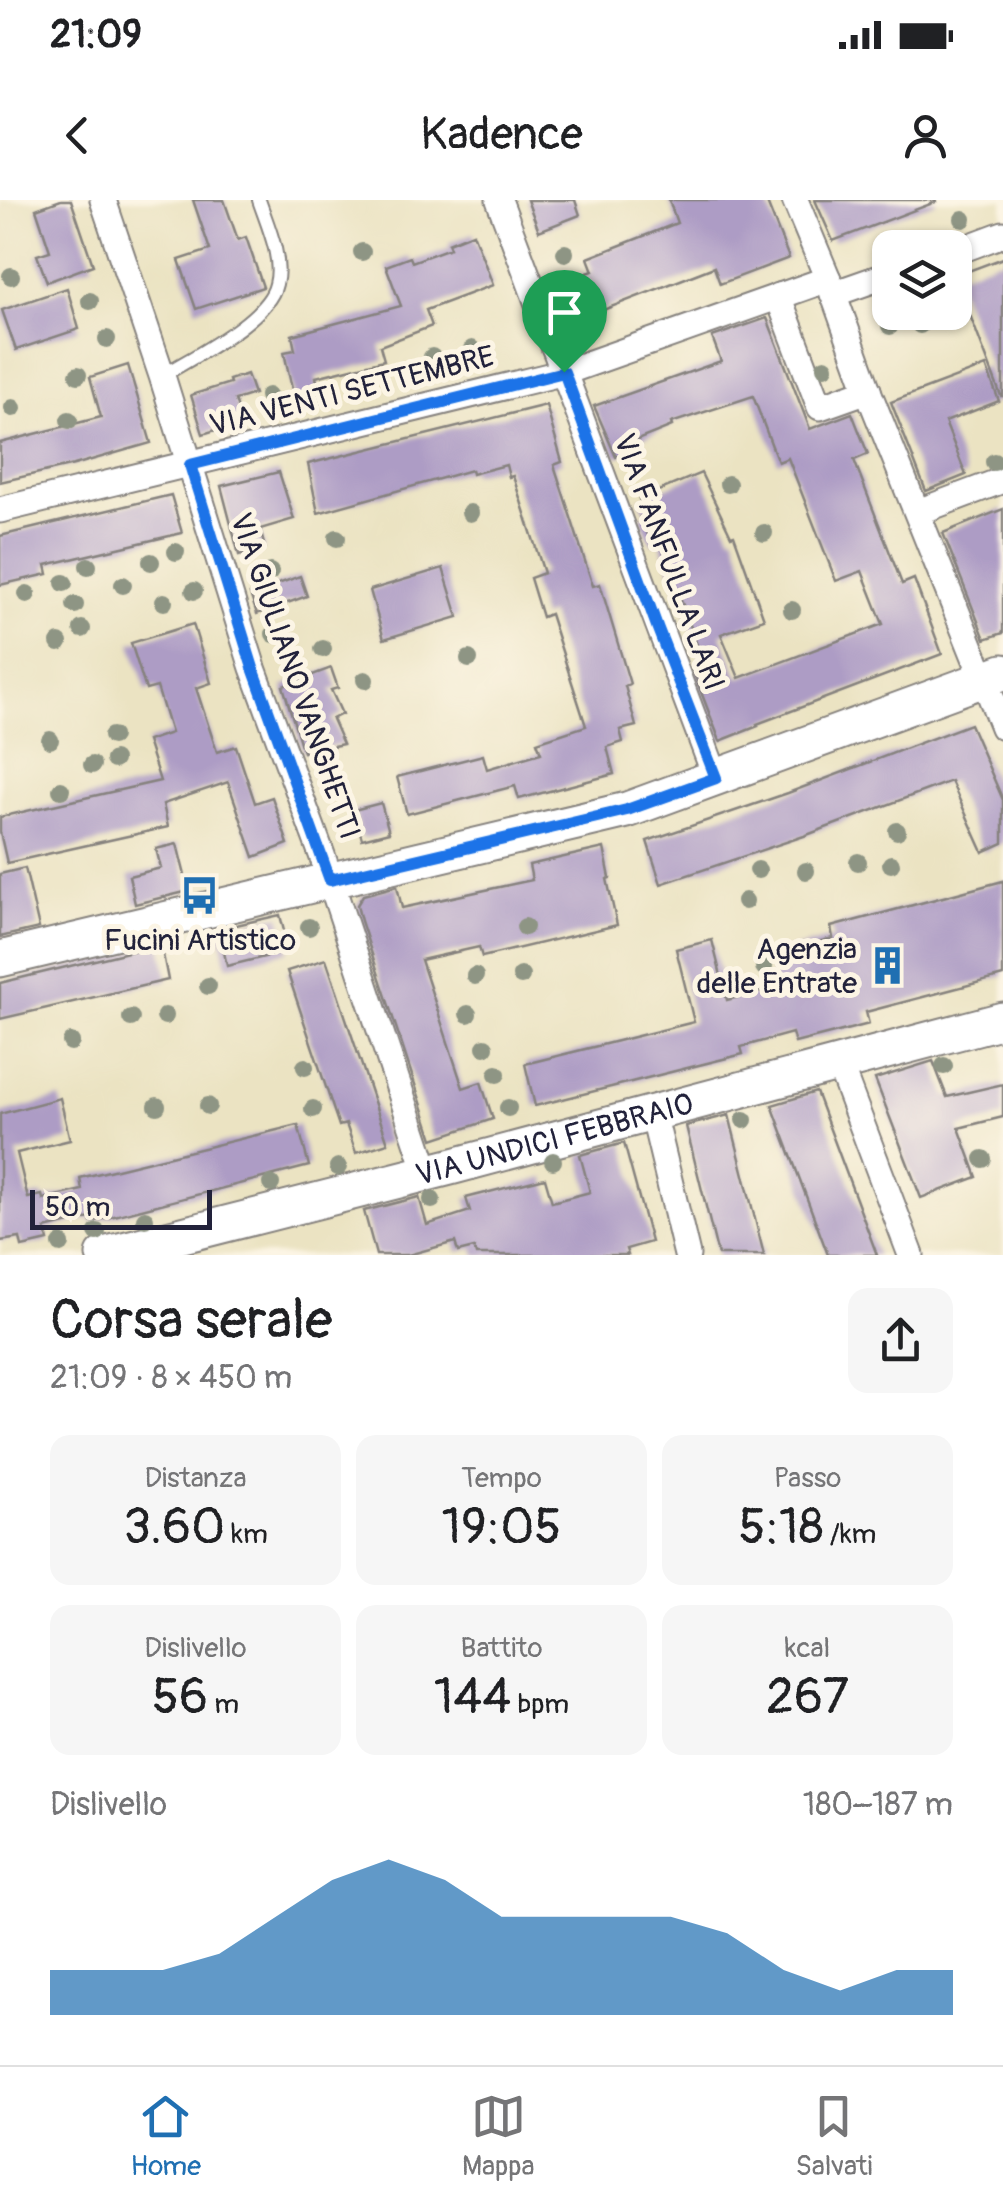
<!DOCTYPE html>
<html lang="it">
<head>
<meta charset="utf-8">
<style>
	body { margin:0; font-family:Pangolin,sans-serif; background:#f6f6f6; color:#202124; height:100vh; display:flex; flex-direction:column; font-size:38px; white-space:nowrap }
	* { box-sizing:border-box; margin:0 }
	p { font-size:32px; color:#757577 }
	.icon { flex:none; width:55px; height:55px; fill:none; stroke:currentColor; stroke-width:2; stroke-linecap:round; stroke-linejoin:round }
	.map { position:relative; height:1055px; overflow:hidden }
	.panel { display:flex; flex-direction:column; background:#fff; flex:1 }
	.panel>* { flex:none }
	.fabs { position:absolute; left:872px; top:30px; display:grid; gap:20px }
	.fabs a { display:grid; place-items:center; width:100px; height:100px; border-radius:20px; background:#fff; box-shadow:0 2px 8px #0004; font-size:50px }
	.scale { position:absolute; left:30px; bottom:25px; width:182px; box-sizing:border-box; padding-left:10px; border:5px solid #22223b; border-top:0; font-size:28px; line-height:35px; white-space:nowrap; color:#22223b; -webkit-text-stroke:8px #fcf5e5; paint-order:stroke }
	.pin { position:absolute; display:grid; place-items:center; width:85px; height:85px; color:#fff; margin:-102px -42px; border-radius:50% 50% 50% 0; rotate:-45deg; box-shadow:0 0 10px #0007 }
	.pin .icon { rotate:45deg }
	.round { display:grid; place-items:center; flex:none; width:105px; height:105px; border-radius:20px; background:#f6f6f6 }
	.overview { display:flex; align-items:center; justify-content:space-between; height:170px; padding:0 50px }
	h1 { font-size:55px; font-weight:600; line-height:75px }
	.figures { display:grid; grid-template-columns:repeat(3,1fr); gap:15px; height:170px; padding:10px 50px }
	.figures div { display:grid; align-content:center; border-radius:20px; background:#f6f6f6; text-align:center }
	.figures b { font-size:50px; font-weight:600 }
	.figures small { font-size:28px; font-weight:400 }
	.figures p { font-size:28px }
	.chart { height:280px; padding:20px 50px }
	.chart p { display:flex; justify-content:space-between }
	.chart svg { width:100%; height:180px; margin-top:10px; fill:#1f6fb2; opacity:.7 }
	.status { display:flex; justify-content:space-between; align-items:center; height:70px; padding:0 50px; background:#fff; direction:ltr }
	.status svg { height:28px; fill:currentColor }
	header { display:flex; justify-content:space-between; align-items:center; height:130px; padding:0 50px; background:#fff; font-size:45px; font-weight:600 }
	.tab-bar { display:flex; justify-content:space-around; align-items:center; height:140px; border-top:2px solid #e0e0e0; background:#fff; font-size:28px; color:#757577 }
	.tab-bar a { display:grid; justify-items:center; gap:5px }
	.tab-bar .current { color:#1f6fb2 }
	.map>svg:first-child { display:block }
	.building { fill:#ad9cc5 }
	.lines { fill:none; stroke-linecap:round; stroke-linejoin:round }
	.lane-casing { stroke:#86827e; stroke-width:16 }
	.street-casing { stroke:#86827e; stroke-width:29 }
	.secondary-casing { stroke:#86827e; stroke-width:39 }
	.lane { stroke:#fff; stroke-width:12 }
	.street { stroke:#fff; stroke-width:25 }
	.secondary { stroke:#fff; stroke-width:35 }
	.tree { fill:#8e9584 }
	.route-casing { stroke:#fff; stroke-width:20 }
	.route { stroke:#1a73e8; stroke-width:12 }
	.labels { text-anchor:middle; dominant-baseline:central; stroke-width:10; stroke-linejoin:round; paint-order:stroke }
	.street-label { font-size:30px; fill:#22223b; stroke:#fcf5e5 }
	.poi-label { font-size:30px; fill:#22223b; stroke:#fcf5e5 }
</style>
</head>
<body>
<div class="status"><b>21:09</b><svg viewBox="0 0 49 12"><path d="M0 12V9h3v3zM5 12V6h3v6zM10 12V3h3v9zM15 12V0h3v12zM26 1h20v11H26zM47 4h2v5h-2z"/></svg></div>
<header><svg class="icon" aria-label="back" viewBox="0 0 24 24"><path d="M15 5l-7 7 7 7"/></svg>Kadence<svg class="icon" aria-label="person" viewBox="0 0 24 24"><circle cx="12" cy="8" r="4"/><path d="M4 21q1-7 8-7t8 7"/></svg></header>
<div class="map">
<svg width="1003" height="1055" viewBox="0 0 1003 1055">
	<rect width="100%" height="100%" fill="#fcf5e5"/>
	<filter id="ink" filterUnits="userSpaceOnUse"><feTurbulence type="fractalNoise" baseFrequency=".01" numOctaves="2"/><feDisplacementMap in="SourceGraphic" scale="20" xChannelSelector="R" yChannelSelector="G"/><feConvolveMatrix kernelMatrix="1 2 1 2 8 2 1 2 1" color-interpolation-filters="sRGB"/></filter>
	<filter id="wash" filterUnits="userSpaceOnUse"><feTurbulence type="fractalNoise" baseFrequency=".0048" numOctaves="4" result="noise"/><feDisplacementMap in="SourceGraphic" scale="40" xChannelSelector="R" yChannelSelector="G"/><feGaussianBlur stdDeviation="2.25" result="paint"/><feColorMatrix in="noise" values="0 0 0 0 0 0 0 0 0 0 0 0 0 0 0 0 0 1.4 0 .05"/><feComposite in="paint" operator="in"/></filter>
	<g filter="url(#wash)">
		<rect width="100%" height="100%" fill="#ebe3c2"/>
		<g id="blocks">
			<g class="building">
				<path d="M 61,0 L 71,0 L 93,65 L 47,82 L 37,55 L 50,51 L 36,9 Z"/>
				<path d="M 193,0 L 224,0 L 238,40 L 246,37 L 263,87 L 196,109 L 179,60 L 210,50 Z"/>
				<path d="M 527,0 L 575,0 L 580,15 L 539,31 Z"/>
				<path d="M 669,0 L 766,0 L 789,58 L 720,84 L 714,67 L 575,121 L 560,83 L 593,71 L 588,58 L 677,23 Z"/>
				<path d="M 815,0 L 936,0 L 936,2 L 833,41 Z"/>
				<path d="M 473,33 L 493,85 L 426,110 L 432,126 L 380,146 L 384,160 L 316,177 L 321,204 L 296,207 L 284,152 L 295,150 L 292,135 L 401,106 L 386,66 L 410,57 L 412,62 L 450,48 L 448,43 Z"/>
				<path d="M 1003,58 L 1003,196 L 1001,196 L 955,76 Z"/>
				<path d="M 67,88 L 79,129 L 16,150 L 2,110 Z"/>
				<path d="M 767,118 L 810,229 L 852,213 L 868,254 L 854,260 L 902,384 L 914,379 L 942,454 L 757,524 L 758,526 L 720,541 L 693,471 L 705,467 L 660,341 L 652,344 L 640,317 L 647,314 L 639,299 L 701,273 L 731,336 L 734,335 L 764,419 L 721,434 L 739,478 L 883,424 L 862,371 L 836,381 L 788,258 L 778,262 L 753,196 L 671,223 L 672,226 L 637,240 L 637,250 L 616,257 L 594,206 L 721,161 L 712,137 Z"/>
				<path d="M 128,165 L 151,243 L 74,265 L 0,282 L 0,243 L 101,217 L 90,177 Z"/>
				<path d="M 986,166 L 999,201 L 945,222 L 966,275 L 926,291 L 891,202 Z"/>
				<path d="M 247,174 L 254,194 L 235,200 L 242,222 L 203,234 L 191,195 L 230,183 L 229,180 Z"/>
				<path d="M 546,205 L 562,262 L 554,265 L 593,386 L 600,384 L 630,484 L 625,486 L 636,526 L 620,530 L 623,542 L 607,547 L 614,574 L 519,599 L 515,586 L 407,614 L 397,577 L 483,555 L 487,569 L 541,553 L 537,542 L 586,526 L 550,414 L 542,417 L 530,378 L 544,373 L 513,276 L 509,277 L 506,265 L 472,274 L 471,270 L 318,313 L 308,264 Z"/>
				<path d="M 279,272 L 294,319 L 260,329 L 265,348 L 239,355 L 221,286 Z"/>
				<path d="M 171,295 L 182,333 L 46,365 L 48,374 L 0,385 L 0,336 Z"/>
				<path d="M 1003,309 L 1003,433 L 985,439 L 943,333 Z"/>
				<path d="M 443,368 L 458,417 L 384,439 L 370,390 Z"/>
				<path d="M 300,376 L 307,396 L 257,414 L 250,394 Z"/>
				<path d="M 193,424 L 211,483 L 196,488 L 217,552 L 236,546 L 255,603 L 272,597 L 288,644 L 254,657 L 228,582 L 163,604 L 168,627 L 7,663 L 0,632 L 0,617 L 160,581 L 147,541 L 171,533 L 157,487 L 146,490 L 131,443 Z"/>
				<path d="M 331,468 L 338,488 L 331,490 L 342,514 L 332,519 L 343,544 L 303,552 L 283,486 Z"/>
				<path d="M 970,524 L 1003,600 L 1003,643 L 983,652 L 951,581 L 804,636 L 661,684 L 647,641 L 788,593 Z"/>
				<path d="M 381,603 L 389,632 L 362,639 L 354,610 Z"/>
				<path d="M 177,644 L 189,691 L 135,704 L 129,676 L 161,668 L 156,649 Z"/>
				<path d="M 604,648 L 610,678 L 607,679 L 617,725 L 482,757 L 479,747 L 421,760 L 463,888 L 481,882 L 493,919 L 433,939 L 361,721 L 357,705 L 363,695 L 397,686 L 402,708 L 532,680 L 529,665 Z"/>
				<path d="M 25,668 L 39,728 L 0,737 L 0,674 Z"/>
				<path d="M 1003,681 L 1003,776 L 866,812 L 869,824 L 795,843 L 792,833 L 741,847 L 743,854 L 535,906 L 525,864 L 694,822 L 676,749 L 712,740 L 727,800 L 776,788 L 767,755 L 833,738 L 831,727 Z"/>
				<path d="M 280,715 L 289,751 L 227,766 L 219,729 Z"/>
				<path d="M 161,744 L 168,780 L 0,819 L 0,783 Z"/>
				<path d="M 326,759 L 388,943 L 356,953 L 346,924 L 339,926 L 287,771 Z"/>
				<path d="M 933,861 L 947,897 L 1003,884 L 1003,917 L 959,928 L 977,977 L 921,998 L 875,879 Z"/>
				<path d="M 816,892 L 877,1055 L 828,1055 L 772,905 Z"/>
				<path d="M 60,898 L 70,940 L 17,953 L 28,998 L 42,995 L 43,999 L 82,990 L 80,978 L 298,925 L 309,966 L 91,1022 L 90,1018 L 45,1029 L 48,1041 L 22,1047 L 20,1038 L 0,1041 L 0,914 Z"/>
				<path d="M 729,915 L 764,1055 L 718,1055 L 686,926 Z"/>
				<path d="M 624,943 L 651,1042 L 626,1049 L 628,1055 L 476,1055 L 474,1048 L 458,1052 L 455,1042 L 408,1055 L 376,1055 L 364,1011 L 419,997 L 427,1025 L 470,1011 L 466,998 L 545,978 L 552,1002 L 590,992 L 580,955 Z"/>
			</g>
		</g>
	</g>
	<g filter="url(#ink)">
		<use href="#blocks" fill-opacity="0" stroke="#86827e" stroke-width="2.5"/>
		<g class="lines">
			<defs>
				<path id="lane" d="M 162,176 C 192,157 268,120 276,84 C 283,58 267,24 259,0"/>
				<g id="street">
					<path d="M 103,0 L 162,176 L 253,468 L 322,655 L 427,972"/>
					<path d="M 499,0 L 716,578"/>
					<path d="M 795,0 L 828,79 L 870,196 L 1003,527"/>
					<path d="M 955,52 L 1003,34"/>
					<path d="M 833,94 L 890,74"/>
					<path d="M 778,96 L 820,207 L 868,190"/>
					<path d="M 0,310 L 565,172 L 828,79"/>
					<path d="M 918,312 L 1003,280"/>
					<path d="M 839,864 L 911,1055"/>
					<path d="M 653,913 L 687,1055"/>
				</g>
				<g id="secondary">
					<path d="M 0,759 L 627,610 L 1003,472"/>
					<path id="s1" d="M 104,1055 L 450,967 L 1003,820"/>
				</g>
			</defs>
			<use href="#lane" class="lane-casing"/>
			<use href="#street" class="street-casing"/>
			<use href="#secondary" class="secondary-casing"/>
			<use href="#lane" class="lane"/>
			<use href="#street" class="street"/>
			<use href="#secondary" class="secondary"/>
		</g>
		<g class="tree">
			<circle cx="963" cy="19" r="9"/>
			<circle cx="362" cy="52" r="9"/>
			<circle cx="565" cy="53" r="9"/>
			<circle cx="11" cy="76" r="9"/>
			<circle cx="90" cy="101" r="9"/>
			<circle cx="920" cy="125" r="9"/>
			<circle cx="890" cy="126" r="9"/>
			<circle cx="107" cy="139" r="9"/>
			<circle cx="472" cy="149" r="9"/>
			<circle cx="432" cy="157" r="9"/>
			<circle cx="825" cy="167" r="9"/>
			<circle cx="78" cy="175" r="9"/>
			<circle cx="268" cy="196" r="9"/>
			<circle cx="13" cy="208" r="9"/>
			<circle cx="69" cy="220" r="9"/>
			<circle cx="994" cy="262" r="9"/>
			<circle cx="728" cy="284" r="9"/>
			<circle cx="470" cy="313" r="9"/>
			<circle cx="764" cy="333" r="9"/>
			<circle cx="337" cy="338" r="9"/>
			<circle cx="176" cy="352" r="9"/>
			<circle cx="151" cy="362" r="9"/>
			<circle cx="88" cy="366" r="9"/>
			<circle cx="270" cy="372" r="9"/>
			<circle cx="64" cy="383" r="9"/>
			<circle cx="123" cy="385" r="9"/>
			<circle cx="194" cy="391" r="9"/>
			<circle cx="27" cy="394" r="9"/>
			<circle cx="164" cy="402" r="9"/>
			<circle cx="75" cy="405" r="9"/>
			<circle cx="792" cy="410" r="9"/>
			<circle cx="82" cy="429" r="9"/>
			<circle cx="274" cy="434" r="9"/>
			<circle cx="59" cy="443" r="9"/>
			<circle cx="323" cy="449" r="9"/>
			<circle cx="469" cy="459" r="9"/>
			<circle cx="365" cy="480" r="9"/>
			<circle cx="112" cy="536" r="9"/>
			<circle cx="50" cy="540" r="9"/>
			<circle cx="114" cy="560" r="9"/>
			<circle cx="92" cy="565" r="9"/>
			<circle cx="61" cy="590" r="9"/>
			<circle cx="897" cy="631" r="9"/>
			<circle cx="858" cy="662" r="9"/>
			<circle cx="891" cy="664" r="9"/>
			<circle cx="758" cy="670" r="9"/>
			<circle cx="806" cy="671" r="9"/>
			<circle cx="745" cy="701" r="9"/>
			<circle cx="309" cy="727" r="9"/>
			<circle cx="525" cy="727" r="9"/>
			<circle cx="764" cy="767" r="9"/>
			<circle cx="475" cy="776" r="9"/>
			<circle cx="521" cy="776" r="9"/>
			<circle cx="208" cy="786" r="9"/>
			<circle cx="468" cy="814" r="9"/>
			<circle cx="165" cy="816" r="9"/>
			<circle cx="131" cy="818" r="9"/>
			<circle cx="71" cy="842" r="9"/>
			<circle cx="485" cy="847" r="9"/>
			<circle cx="944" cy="866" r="9"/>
			<circle cx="305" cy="867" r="9"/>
			<circle cx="497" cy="874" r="9"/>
			<circle cx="157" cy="906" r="9"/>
			<circle cx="208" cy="906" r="9"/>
			<circle cx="508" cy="908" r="9"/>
			<circle cx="313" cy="909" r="9"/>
			<circle cx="744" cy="920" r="9"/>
			<circle cx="983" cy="959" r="9"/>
			<circle cx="553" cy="961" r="9"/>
			<circle cx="338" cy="967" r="9"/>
			<circle cx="271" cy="984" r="9"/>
			<circle cx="432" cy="1000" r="9"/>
			<circle cx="145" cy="1019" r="9"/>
			<circle cx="97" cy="1032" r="9"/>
			<circle cx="61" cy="1044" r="9"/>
		</g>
	</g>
	<g class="lines" filter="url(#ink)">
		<defs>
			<path id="route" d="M 564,172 L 658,429 L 716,578 L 627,610 L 330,680 L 253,468 L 190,265 Z"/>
		</defs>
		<use href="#route" class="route-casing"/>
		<use href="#route" class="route"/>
	</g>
	<defs>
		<symbol id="bus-bare" viewBox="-9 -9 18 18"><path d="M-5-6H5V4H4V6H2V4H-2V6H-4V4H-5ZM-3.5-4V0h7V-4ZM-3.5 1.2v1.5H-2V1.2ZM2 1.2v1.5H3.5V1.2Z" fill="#1f6fb2" stroke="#fcf5e5" stroke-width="2.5" paint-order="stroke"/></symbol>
		<symbol id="building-bare" viewBox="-9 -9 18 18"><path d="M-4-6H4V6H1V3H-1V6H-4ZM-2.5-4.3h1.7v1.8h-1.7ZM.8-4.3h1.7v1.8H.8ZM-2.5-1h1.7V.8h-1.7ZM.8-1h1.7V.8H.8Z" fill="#1f6fb2" stroke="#fcf5e5" stroke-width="2.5" paint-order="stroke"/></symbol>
	</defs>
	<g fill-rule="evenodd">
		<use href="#bus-bare" x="172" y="668" width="55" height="55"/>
		<use href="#building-bare" x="860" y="738" width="55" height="55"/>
	</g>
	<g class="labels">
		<g class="street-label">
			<text transform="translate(352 191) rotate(-14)">VIA VENTI SETTEMBRE</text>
			<text transform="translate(669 362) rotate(70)">VIA FANFULLA LARI</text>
			<text transform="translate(295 476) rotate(71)">VIA GIULIANO VANGHETTI</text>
			<text stroke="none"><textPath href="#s1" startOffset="465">VIA UNDICI FEBBRAIO</textPath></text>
		</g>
		<g class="poi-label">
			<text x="200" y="740">Fucini Artistico</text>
			<text x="857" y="749" text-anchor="end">Agenzia<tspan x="857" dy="34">delle Entrate</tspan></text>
		</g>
	</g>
</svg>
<div class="fabs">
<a><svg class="icon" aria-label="layers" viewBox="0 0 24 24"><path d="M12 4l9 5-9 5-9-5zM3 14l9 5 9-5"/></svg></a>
</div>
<div class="scale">50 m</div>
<div class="pin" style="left:564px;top:172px;background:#1e9e55"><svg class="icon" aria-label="arrive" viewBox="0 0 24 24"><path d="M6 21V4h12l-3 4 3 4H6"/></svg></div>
</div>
<section class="panel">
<div class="overview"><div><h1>Corsa serale</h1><p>21:09 · 8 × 450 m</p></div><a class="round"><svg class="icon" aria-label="share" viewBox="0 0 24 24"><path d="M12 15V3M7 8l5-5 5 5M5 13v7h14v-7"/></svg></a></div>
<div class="figures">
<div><p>Distanza</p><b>3.60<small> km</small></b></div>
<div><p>Tempo</p><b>19:05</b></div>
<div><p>Passo</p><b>5:18<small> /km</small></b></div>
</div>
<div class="figures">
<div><p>Dislivello</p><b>56<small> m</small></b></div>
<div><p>Battito</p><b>144<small> bpm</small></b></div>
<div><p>kcal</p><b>267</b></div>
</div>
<div class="chart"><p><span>Dislivello</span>180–187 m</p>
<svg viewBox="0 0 160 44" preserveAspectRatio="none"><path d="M0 44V33L10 33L20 33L30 29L40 20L50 11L60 6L70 11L80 20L90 20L100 20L110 20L120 24L130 33L140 38L150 33L160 33V44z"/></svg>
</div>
</section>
<nav class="tab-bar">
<a class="current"><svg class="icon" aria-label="home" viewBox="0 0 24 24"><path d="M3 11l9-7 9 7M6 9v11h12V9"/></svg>Home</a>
<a><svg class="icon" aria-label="map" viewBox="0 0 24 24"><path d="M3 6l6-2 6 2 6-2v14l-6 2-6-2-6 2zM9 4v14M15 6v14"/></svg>Mappa</a>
<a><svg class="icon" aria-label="saved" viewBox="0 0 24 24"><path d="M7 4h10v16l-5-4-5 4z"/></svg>Salvati</a>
</nav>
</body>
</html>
